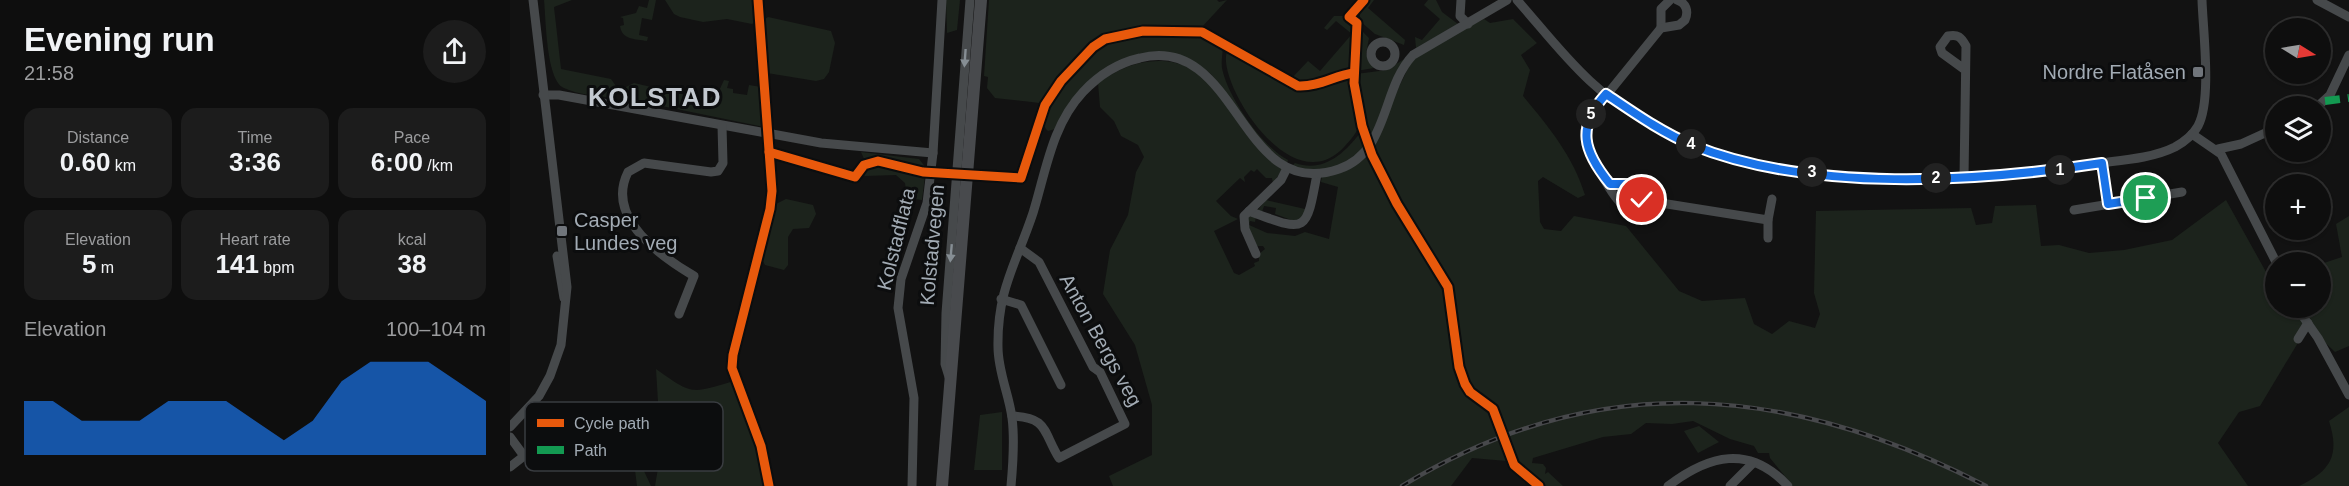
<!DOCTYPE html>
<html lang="en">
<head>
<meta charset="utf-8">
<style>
	body { margin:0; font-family:Helvetica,sans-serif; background:#1c1c1c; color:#f1f3f6; height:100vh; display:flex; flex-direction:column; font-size:22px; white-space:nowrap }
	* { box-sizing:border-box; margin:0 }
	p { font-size:20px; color:#9b9c9e }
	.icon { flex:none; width:33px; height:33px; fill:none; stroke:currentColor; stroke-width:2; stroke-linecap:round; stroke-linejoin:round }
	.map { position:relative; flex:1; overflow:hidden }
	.drawer { display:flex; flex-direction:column; background:#0e0e0e; width:510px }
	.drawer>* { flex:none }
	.needle { width:39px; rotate:101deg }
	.buttons { position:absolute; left:1755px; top:18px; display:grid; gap:12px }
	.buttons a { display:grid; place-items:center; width:66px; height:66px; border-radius:50%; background:#0e0e0e; box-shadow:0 2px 4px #0004,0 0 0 2px #2e2e2e; font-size:30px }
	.pin { position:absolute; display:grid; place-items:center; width:51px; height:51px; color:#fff; margin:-26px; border:3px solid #fff; border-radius:50%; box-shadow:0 2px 6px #0007 }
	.km { position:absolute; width:30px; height:30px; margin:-15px; border-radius:50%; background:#222; color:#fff; font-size:16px; line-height:30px; text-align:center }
	.round { display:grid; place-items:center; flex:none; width:63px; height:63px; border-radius:32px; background:#1c1c1c }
	.headline { display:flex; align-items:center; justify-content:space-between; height:102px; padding:0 24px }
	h1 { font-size:33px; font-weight:800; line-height:45px }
	.metrics { display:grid; grid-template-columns:repeat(3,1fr); gap:9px; height:102px; padding:6px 24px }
	.metrics div { display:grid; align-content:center; border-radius:15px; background:#1c1c1c; text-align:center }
	.metrics b { font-size:26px; font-weight:800 }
	.metrics small { font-size:16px; font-weight:400 }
	.metrics p { font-size:16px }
	.chart { height:168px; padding:12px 24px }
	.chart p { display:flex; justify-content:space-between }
	.chart svg { width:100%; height:108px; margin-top:6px; fill:#1a73e8; opacity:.7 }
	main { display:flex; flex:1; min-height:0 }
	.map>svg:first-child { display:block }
	.green { fill:#1c231c }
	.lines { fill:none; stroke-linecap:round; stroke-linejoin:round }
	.minor { stroke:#46494b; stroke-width:9 }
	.major { stroke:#484a4d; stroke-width:12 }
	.rail-casing { stroke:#47484b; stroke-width:4.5 }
	.rail { stroke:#0c0d0e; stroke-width:2; stroke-dasharray:7; stroke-linecap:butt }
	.quiet { stroke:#139951; stroke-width:8; stroke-dasharray:15 8; stroke-linecap:butt }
	.cycleway-casing { stroke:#0c0d0e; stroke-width:13 }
	.cycleway { stroke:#e8590c; stroke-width:9 }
	.oneway { fill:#868e94 }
	.route-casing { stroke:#fff; stroke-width:12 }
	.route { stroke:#1a73e8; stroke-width:8 }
	.poi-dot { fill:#70757b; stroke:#0c0d0e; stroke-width:2 }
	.labels { text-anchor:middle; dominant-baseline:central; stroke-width:6; stroke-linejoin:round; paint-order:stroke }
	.poi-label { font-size:20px; fill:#a2abb4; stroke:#0c0d0e; text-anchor:end }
	.street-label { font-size:20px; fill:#a2abb4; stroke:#0c0d0e }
	.district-label { font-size:26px; font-weight:bold; letter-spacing:1.5px; fill:#c3c9d0; stroke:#0c0d0e }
	.key { fill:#0c0d0e; stroke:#393c40; stroke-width:1.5 }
	.key-label { font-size:16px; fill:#a2abb4 }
</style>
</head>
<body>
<main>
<section class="drawer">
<div class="headline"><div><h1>Evening run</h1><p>21:58</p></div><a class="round"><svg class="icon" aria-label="share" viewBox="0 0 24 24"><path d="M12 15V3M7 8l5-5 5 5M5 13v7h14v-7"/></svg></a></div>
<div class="metrics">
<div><p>Distance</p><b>0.60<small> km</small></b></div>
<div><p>Time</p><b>3:36</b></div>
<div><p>Pace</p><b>6:00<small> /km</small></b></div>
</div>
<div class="metrics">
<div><p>Elevation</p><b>5<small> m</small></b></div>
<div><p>Heart rate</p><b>141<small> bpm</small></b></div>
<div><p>kcal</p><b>38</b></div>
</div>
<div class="chart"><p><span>Elevation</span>100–104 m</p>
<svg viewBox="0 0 160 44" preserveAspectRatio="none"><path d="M0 44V22L10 22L20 30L30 30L40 30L50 22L60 22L70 22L80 30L90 38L100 30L110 14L120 6L130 6L140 6L150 14L160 22V44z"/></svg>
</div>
</section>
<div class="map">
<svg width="1839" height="486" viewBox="0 0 1839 486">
	<rect width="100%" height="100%" fill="#121212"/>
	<g class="green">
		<path d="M 34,0 L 62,0 L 44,7 L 51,69 L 101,79 L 108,89 L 104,98 C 89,96 68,95 54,88 C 36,80 36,19 34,0 Z"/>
		<path d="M 139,0 L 146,0 L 142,20 L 132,18 L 129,35 L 138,37 L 137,41 C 125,39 112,40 110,26 L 114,25 L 113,18 L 110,17 L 126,13 L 129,6 L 137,8 Z"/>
		<path d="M 155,0 L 245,0 L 247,20 L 242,24 L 217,19 L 193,22 L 170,17 L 164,14 Z"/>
		<path d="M 436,0 L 450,0 L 447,30 L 437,33 Z"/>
		<path d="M 479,0 L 707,0 L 709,2 L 717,0 L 691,28 L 651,28 L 593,37 L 581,46 L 530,103 L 485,98 L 477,88 L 478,77 L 474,76 Z"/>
		<path d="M 857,0 L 864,0 L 858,8 L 895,40 L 894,45 L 865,34 L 850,21 L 850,11 Z"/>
		<path d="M 918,0 L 926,0 L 932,12 L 948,24 L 906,48 L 905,37 L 912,40 L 930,19 L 914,5 Z"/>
		<path d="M 824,16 L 833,16 L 845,27 L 840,66 C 820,81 792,91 770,76 L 773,72 L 781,79 L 798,61 L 810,71 L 842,34 L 826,21 L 817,30 L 814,28 Z"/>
		<path d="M 258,17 L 321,31 L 325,43 L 319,72 L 314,79 L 306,81 L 257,73 L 251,22 Z"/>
		<path d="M 974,19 L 980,23 L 1003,19 L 1027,43 L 1011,55 L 1020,70 L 1013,96 C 1039,127 1063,156 1075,195 L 1068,198 L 1033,177 L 1028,181 L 1030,222 L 1034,229 L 1051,231 L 1064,216 L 1116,226 L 1169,291 L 1192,301 L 1235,298 L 1244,324 L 1262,334 L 1279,321 L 1305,328 L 1310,314 L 1304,293 L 1306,211 L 1461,208 L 1466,225 L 1482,223 L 1485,206 L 1526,205 L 1531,246 L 1549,245 L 1579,253 L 1614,250 L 1662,240 L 1716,200 L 1761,281 L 1765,280 L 1766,308 L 1810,308 L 1811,264 L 1832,257 L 1826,224 L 1839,216 L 1839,346 L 1825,352 L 1798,326 L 1750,406 L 1729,412 L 1708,443 L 1738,486 L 1283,486 L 1260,458 L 1259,453 L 1248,453 L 1244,446 L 1220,439 L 1183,421 L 1162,424 L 1136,423 L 1121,434 L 1093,437 L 1023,458 L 1022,463 L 1033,464 L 1036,468 L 1035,474 L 1038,472 L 1053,486 L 1032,486 L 1008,462 L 962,458 L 941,486 L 603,486 L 599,476 L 642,455 L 642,405 L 625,345 L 593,294 L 600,250 L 618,215 L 626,172 L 634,157 L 628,145 L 611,136 L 604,121 L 590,107 L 588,83 C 608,69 628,60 652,61 C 709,62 728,140 772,169 L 763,184 L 762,178 L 756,178 L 747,169 L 744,172 L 741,170 L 734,177 L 735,182 L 730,178 L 706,201 L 721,216 L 728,219 L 704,231 L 724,273 L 729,275 L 745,266 L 744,263 L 749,261 L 749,254 L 755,249 L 753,246 L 745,246 L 739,235 L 738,216 L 746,216 L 745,222 L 740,221 L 739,225 L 757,233 L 785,236 L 795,232 L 819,239 L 828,187 L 811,182 L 812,176 C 878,162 867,124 894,77 C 896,72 899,65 903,61 C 917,44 954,30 974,19 Z"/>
		<path d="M 853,32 L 859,38 L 856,54 L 864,68 L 846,71 L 848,37 Z"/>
		<path d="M 687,33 L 713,45 C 713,52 711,60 712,68 C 717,96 753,148 778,160 L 777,163 L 754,145 L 701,74 L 679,59 L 661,53 L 631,54 L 560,101 L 545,129 L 538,131 C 515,112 585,45 604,39 C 629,30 660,32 687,33 Z"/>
		<path d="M 719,49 L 783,87 L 800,88 L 836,77 C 846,85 847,106 849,119 C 851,129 841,139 835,146 C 779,209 699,68 719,49 Z"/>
		<path d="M 894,59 C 869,95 872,154 823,168 C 809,172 795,171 782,166 L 785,163 C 813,173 834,154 850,133 L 853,132 L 856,141 L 859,140 L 848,93 L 846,74 L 877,70 Z"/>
		<path d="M 214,80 L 219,81 L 217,88 L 223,89 L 223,93 L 237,95 L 239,85 L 251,87 L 254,127 L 113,98 L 116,87 L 124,83 L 197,100 L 208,93 Z"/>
		<path d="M 351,152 L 409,159 L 416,168 L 412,200 L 397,198 L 395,183 L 386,175 L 355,176 L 352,173 L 354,168 C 373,157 393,171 412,176 L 413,168 L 372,159 L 355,161 Z"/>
		<path d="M 276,199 L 303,205 L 306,214 L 299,228 L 283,229 L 278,237 L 278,265 L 274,270 L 255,265 L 252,259 L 264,205 Z"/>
		<path d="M 756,200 L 795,209 L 796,216 L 784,221 L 765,214 L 766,208 L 754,206 L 752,212 L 748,210 Z"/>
		<path d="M 146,369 C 183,395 180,394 224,381 L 248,447 L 255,486 L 145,486 L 151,451 Z"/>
		<path d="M 1839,407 L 1839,486 L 1789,486 C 1821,471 1830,455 1819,421 Z"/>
		<path d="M 492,412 L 492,470 L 464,470 L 470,415 Z"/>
		<path d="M 1189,426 L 1209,442 L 1188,453 L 1174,431 Z"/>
		<path d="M 137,442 L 141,450 L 134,471 L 141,486 L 127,486 L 125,470 L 131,444 Z"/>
	</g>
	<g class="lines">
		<g class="minor">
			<path d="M 951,0 L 950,16 L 958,24"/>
			<path d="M 1007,0 C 1031,27 1053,56 1080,81 C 1108,107 1144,128 1179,143 C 1230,166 1291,173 1347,178 C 1427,185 1511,175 1590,163 C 1614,160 1643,158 1665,147 C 1674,142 1683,135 1688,126 C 1702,100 1693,31 1692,0"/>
			<path d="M 1807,0 L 1839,17"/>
			<path d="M 1151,28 L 1151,9 L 1160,0"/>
			<circle cx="873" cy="54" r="12"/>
			<path d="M 33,95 L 49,95 L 311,143 L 423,153"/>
			<path d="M 1808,106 L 1820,95 L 1839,55"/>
			<path d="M 1682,134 L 1711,154 L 1766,262"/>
			<path d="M 1708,149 L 1731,144 L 1766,128"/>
			<path d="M 1592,163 L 1598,204"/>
			<path d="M 1454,177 L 1456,46 C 1451,37 1448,34 1438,36 L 1430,47 L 1432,53 L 1454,69"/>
			<path d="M 1100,184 L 1126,184 L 1133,191 L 1132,200 L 1126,206 C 1121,207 1116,207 1112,204 C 1101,195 1074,146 1075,132 C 1075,128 1077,122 1078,118 L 1151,28 L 1169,25 L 1175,20 C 1179,11 1176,3 1167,0"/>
			<path d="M 1132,200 L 1258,220 L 1262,199"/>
			<path d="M 1564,210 L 1672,192"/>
			<path d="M 739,211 C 796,232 796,235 807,174"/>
			<path d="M 1258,238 L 1258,220"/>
			<path d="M 746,254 L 735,229 L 734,216 L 771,180 L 777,168"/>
			<path d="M 47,256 L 54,298"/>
			<path d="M 491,299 L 511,305 L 551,385"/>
			<path d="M 1787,308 L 1808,338 L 1839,395"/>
			<path d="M 169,314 L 184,276 C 150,256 95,218 118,172 L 134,163 L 201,172 L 208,171 L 213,163 L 212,126"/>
			<path d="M 1788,339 L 1798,323"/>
			<path d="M 439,377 L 435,364 L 436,313 L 460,0"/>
			<path d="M 502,416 C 538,417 533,432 549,458 L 615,424 L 590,372 L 583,367 L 529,262 L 510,248"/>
			<path d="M 0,427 L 29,396 L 40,376 L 51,345 L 57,287 L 23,0"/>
			<path d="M 0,437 L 14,456 L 0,467"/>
			<path d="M 402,486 L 404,398 L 388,308 L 391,279 L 417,203 L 423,153 L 432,0"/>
			<path d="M 501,486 C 503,464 505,440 502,418 C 499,394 488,372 488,347 C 487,290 506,264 523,213 C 536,171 542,125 573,92 C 588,76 608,63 630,58 C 729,33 729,204 829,169 C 879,152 871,89 903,55 L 997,0"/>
			<path d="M 1158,486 C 1199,455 1239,444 1278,486"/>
			<path d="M 1220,486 L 1243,463"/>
		</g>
		<path class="major" d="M 432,486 L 471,0"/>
		<defs>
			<path id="rail" d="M 892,486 C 1087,367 1279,384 1476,486"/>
		</defs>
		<use href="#rail" class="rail-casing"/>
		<use href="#rail" class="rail"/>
		<path class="quiet" d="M 1815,101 L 1839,98"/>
		<defs>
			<g id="cycleway">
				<path d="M 248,0 L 262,191 L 260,209 L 223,355 L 222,368 L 251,446 L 259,486"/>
				<path d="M 854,0 L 839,17 L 847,23 L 844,83 L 852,126 L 862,155 L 887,204 L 938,287 L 949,367 L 955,384 L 960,392 L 983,409 L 1004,465 L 1029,486"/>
				<path d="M 259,152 L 345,177 L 354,165 L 368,161 L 413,172 L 511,178 L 535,105 L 551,81 L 583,47 L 595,39 L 633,31 L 692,32 L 788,86 C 808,87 824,76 843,73"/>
			</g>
		</defs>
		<use href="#cycleway" class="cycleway-casing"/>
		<use href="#cycleway" class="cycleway"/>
	</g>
	<defs><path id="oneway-solid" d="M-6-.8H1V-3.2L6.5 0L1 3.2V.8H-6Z" transform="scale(1.5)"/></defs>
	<g class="oneway">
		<use href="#oneway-solid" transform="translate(455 58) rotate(94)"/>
		<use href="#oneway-solid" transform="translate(441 253) rotate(95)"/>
	</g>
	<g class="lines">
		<defs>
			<path id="route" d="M 1132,200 L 1133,191 L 1126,184 L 1100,184 C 1073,151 1066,127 1096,94 C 1123,112 1151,132 1182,145 C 1301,193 1467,182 1592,163 L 1598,204 L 1636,198"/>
		</defs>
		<use href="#route" class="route-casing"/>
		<use href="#route" class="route"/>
	</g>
	<g class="poi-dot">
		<rect x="1682" y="66" width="12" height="12" rx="3"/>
		<rect x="46" y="225" width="12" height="12" rx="3"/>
	</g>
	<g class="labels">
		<g class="poi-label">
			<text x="1676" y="72">Nordre Flatåsen</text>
			<text x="64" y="220" text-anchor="start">Casper<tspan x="64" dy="23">Lundes veg</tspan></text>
		</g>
		<g class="street-label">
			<text transform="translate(386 239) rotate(-76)">Kolstadflata</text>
			<text transform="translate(422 245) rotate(-85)">Kolstadvegen</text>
			<text transform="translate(591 340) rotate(61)">Anton Bergs veg</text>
		</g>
		<g class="district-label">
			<text x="145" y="97">KOLSTAD</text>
		</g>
	</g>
	<rect x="15" y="402" width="198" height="69" rx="9" class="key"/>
	<rect x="27" y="419" width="27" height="8" fill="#e8590c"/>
	<rect x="27" y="446" width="27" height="8" fill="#139951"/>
	<g class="key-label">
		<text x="64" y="429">Cycle path</text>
		<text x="64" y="456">Path</text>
	</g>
</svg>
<div class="buttons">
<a><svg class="needle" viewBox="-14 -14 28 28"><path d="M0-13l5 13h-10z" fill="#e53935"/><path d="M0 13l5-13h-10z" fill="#9b9c9e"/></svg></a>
<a><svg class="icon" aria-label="layers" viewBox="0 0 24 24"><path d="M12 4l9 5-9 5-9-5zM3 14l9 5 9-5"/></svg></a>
<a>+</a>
<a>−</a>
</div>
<div class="pin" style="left:1636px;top:198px;background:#1e9e55"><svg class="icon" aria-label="arrive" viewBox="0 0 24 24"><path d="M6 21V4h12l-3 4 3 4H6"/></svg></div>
<div class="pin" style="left:1132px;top:200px;background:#d93025"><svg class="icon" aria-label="check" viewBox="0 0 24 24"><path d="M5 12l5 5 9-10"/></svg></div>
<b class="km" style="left:1550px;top:170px">1</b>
<b class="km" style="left:1426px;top:178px">2</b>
<b class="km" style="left:1302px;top:172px">3</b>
<b class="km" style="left:1181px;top:144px">4</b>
<b class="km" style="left:1081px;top:114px">5</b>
</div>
</main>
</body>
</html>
